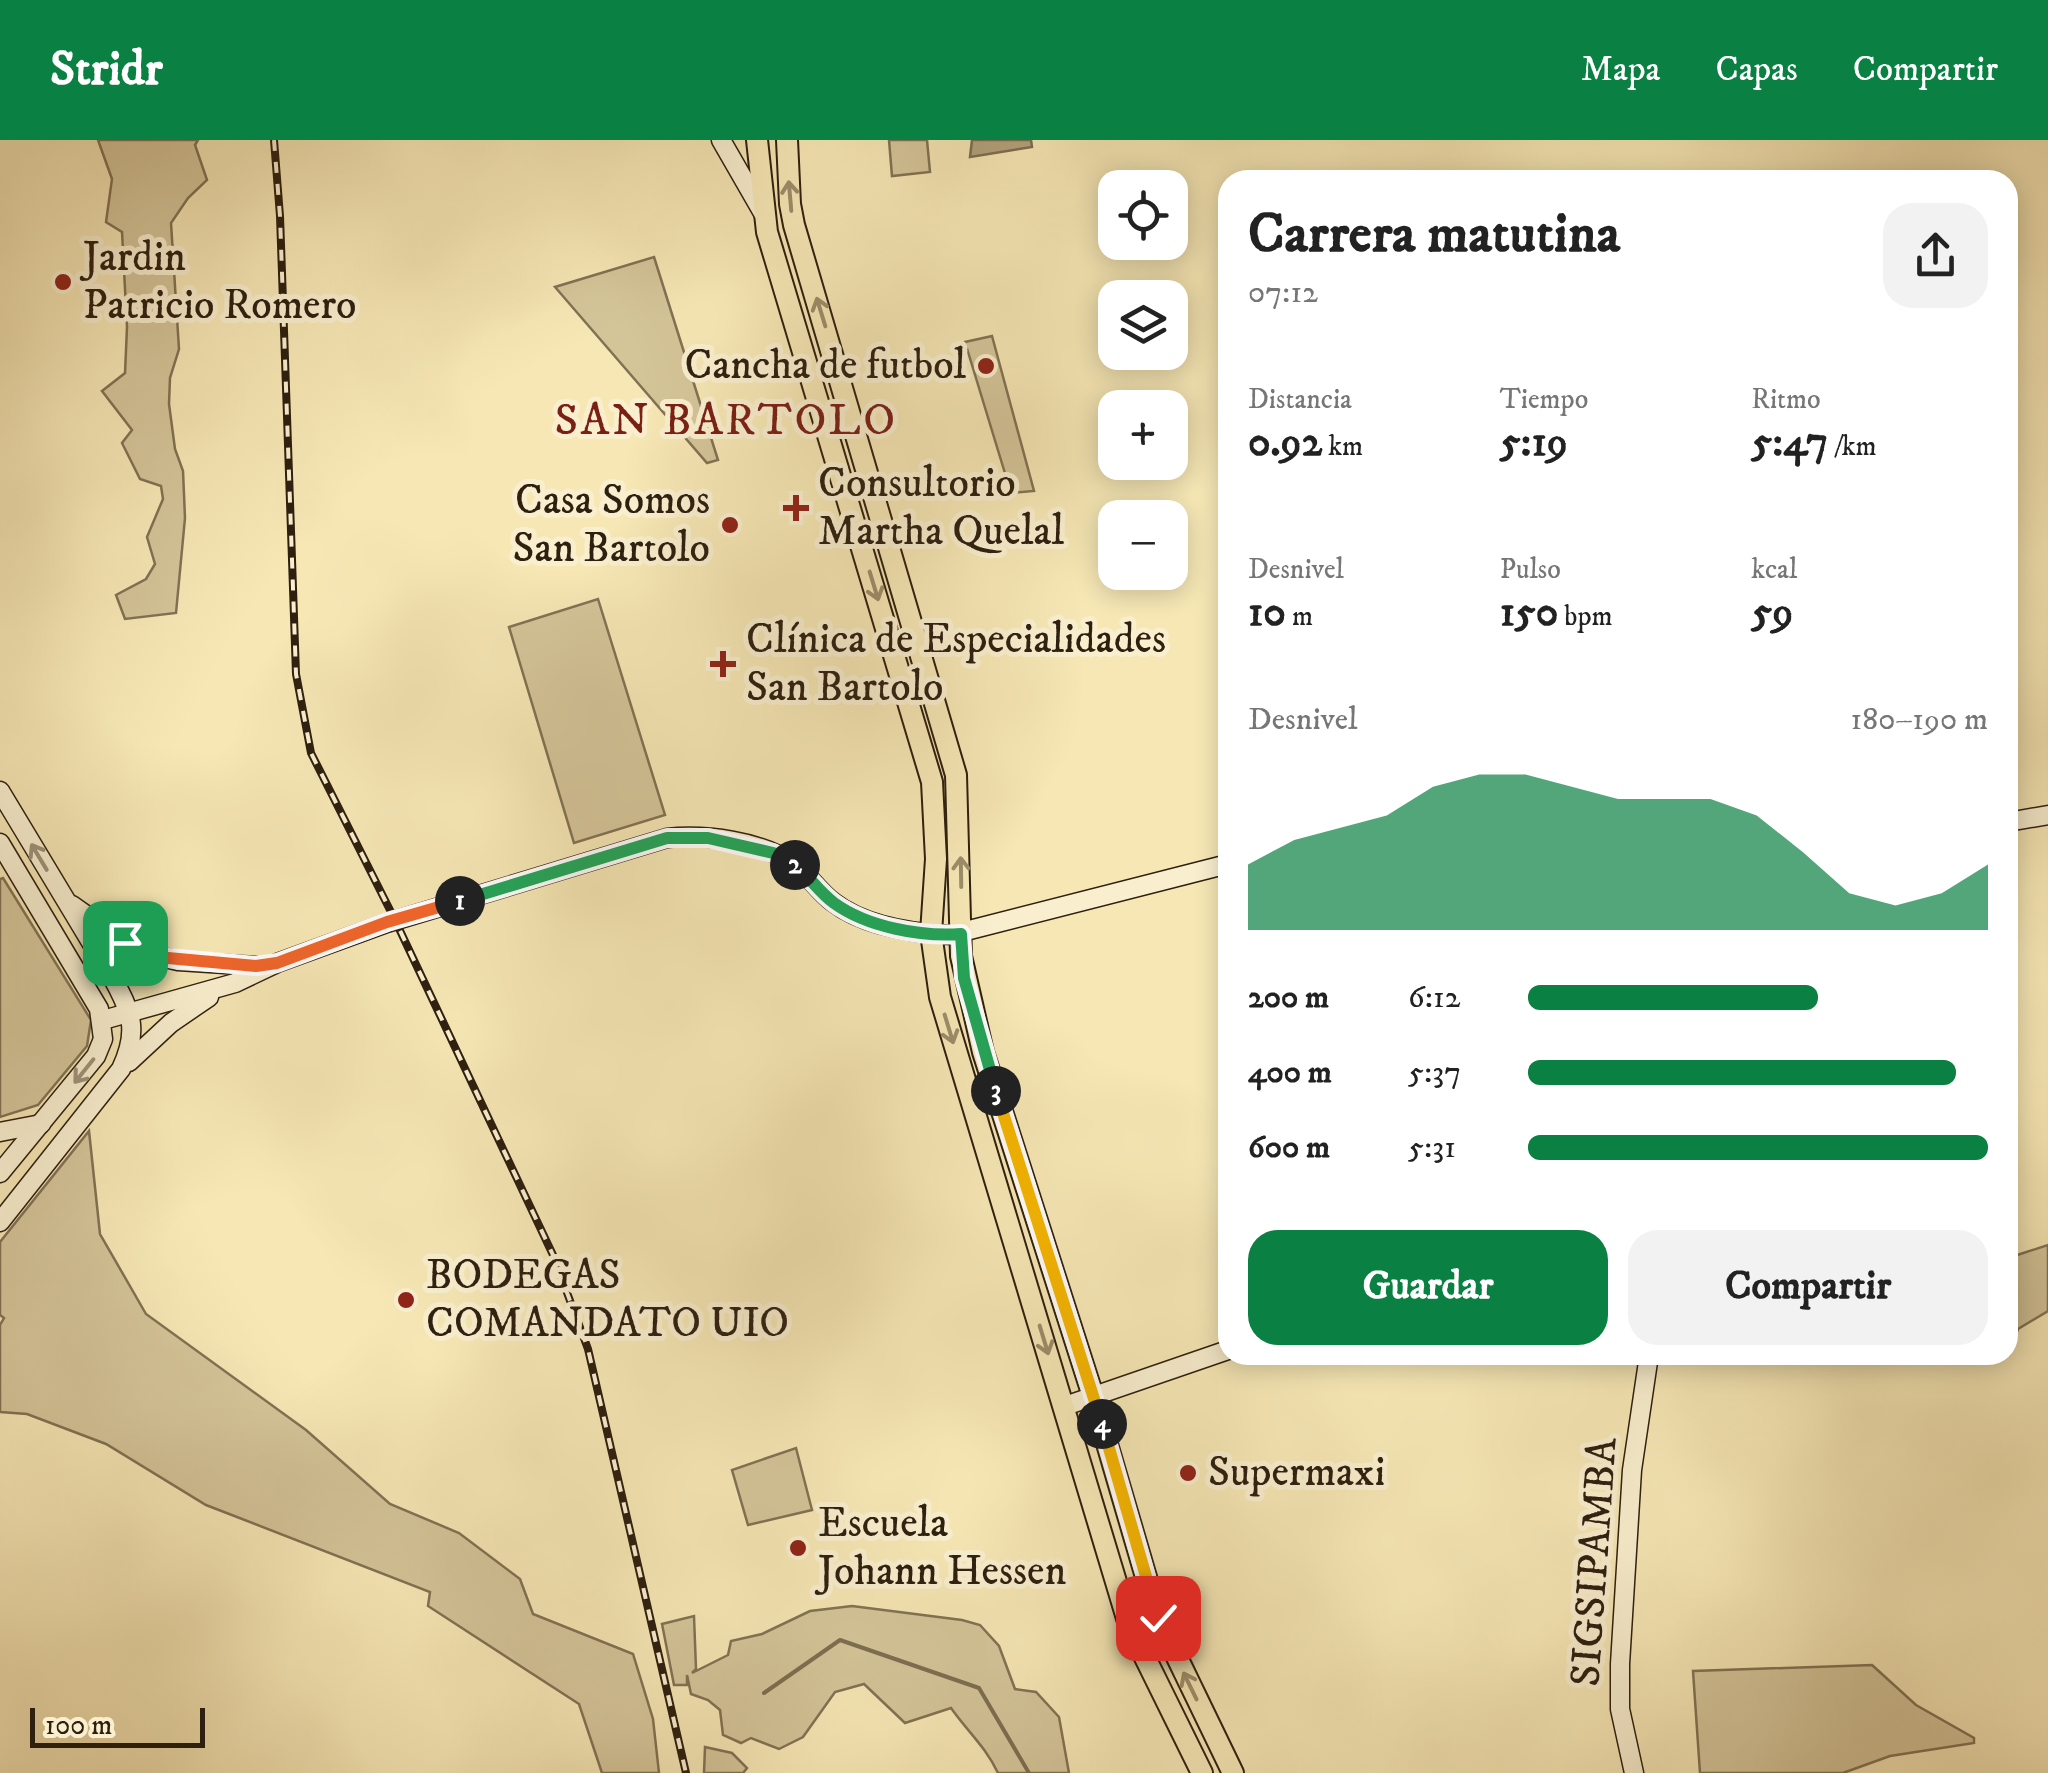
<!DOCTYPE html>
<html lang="es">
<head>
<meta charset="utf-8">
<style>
	body { margin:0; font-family:"IM FELL DW Pica",serif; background:#f2f2f2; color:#222; height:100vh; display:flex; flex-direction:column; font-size:38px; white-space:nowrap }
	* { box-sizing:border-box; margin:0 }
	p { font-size:32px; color:#767676 }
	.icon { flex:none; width:55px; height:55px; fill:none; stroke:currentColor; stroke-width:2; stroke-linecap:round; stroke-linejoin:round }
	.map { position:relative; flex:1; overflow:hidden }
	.sheet { position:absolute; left:1218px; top:30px; width:800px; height:1195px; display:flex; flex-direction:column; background:#fff; border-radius:30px; box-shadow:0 5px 25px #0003 }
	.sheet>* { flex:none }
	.fabs { position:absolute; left:1098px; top:30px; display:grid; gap:20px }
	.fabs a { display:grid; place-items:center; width:90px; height:90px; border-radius:20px; background:#fff; box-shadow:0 5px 25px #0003; font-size:50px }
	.scale { position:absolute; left:30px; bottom:25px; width:175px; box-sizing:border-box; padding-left:10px; border:5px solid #2e1f0f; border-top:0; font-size:28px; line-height:35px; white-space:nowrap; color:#2e1f0f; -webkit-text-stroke:8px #f9efcf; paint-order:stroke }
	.pin { position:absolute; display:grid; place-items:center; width:85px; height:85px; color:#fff; margin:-42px; border-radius:20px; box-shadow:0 5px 15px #0006 }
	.km { position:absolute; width:50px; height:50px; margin:-25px; border-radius:50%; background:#222; color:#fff; font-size:28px; line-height:50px; text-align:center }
	.round { display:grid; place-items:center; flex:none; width:105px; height:105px; border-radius:30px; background:#f2f2f2 }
	.overview { display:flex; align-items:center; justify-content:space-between; height:170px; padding:0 30px }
	h1 { font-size:55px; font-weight:700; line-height:75px }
	.metrics { display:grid; grid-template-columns:repeat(3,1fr); gap:15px; height:170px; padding:10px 30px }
	.metrics div { display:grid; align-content:center }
	.metrics b { font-size:42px; font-weight:700 }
	.metrics small { font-size:28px; font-weight:400 }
	.metrics p { font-size:28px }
	.chart { height:280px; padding:20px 30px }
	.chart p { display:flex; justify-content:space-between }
	.chart svg { width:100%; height:180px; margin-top:10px; fill:#0b8043; opacity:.7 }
	.button { display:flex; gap:20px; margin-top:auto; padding:20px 30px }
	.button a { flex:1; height:115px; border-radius:30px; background:#0b8043; color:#fff; font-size:40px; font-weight:700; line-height:115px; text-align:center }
	.button a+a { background:#f2f2f2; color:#222 }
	ul { padding:0 30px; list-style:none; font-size:32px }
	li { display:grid; grid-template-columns:160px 120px 1fr; align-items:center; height:75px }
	li i { height:25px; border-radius:12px; background:#0b8043 }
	header { display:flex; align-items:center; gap:60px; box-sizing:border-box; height:140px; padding:0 50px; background:#0b8043; color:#fff }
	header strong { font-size:48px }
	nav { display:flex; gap:55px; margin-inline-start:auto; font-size:35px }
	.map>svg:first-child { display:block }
	.green { fill:#d4c599; stroke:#817254; stroke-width:2.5 }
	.water { fill:#b2a37d; stroke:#7d6e51; stroke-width:2.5 }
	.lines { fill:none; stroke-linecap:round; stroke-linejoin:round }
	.stream { stroke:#7d6e51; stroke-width:4 }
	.secondary-casing { stroke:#2e1f0f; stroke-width:21 }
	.primary-casing { stroke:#2e1f0f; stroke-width:24 }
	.secondary { stroke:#f9efcf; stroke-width:18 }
	.primary { stroke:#f6e7b5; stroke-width:20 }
	.rail-casing { stroke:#2e1f0f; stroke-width:8 }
	.rail { stroke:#f9efcf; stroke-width:4; stroke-dasharray:11; stroke-linecap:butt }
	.oneway { stroke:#9c8d6a }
	.oneway2 { stroke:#9e9179 }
	.split-1-casing { stroke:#fff; stroke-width:20 }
	.split-2-casing { stroke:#fff; stroke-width:20 }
	.split-3-casing { stroke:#fff; stroke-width:20 }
	.split-4-casing { stroke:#fff; stroke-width:20 }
	.split-5-casing { stroke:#fff; stroke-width:20 }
	.split-1 { stroke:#f0652b; stroke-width:12 }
	.split-2 { stroke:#22a559; stroke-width:12 }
	.split-3 { stroke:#22a559; stroke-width:12 }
	.split-4 { stroke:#f5b400; stroke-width:12 }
	.split-5 { stroke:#f5b400; stroke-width:12 }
	.poi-dot { fill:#8f2418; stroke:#f9efcf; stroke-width:4 }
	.labels { text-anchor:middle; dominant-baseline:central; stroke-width:10; stroke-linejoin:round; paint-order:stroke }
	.poi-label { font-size:42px; fill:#2e1f0f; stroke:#f9efcf; text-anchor:start }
	.street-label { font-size:42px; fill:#2e1f0f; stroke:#f9efcf }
	.neighbourhood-label { font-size:45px; letter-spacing:2.5px; fill:#7a1f14; stroke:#f9efcf }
</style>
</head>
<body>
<header>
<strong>Stridr</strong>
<nav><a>Mapa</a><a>Capas</a><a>Compartir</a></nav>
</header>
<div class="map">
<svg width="2048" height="1633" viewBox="0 0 2048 1633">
	<rect width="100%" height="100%" fill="#f6e7b5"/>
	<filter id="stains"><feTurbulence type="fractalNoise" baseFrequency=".002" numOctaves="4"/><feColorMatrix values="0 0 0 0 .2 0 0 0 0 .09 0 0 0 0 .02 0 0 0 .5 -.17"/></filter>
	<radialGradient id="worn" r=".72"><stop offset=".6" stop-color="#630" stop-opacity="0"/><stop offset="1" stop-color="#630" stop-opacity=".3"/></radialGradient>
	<g class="green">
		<path d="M 98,0 L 198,0 L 195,5 L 207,40 L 188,58 L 171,83 L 179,209 L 170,238 L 169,264 L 175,309 L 183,331 L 185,378 L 176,473 L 125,479 L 116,455 L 146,439 L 155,424 L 147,397 L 163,359 L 161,346 L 140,339 L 122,303 L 132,290 L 102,251 L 125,233 L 127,187 L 122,92 L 106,82 L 112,39 Z"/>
		<path d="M 889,0 L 927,0 L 930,32 L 892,36 Z"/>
		<path d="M 654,117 L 718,320 L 707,323 L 555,147 Z"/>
		<path d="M 992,196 L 1034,351 L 1011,353 L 965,202 Z"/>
		<path d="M 598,459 L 665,675 L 574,703 L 509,487 Z"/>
		<path d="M 3,738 L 91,880 L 87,906 L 38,965 L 0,977 L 0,739 Z"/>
		<path d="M 89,991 L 100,1094 L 146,1174 L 306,1290 L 390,1364 L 459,1393 L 520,1439 L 533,1474 L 633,1514 L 653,1579 L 659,1633 L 602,1633 L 579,1564 L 428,1466 L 430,1452 L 206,1365 L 106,1304 L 27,1274 L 0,1272 L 0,1185 L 4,1178 L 0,1175 L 0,1102 Z"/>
		<path d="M 2048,1105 L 2048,1171 L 2018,1189 L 2009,1215 L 1988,1221 L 1957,1215 L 2008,1215 L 2008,1118 Z"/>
		<path d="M 796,1308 L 812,1370 L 748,1385 L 732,1330 Z"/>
		<path d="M 852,1466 L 962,1480 L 980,1485 L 999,1506 L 1015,1549 L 1036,1552 L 1059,1577 L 1069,1633 L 998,1633 C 985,1606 968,1592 951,1568 L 905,1583 L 864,1544 L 835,1552 L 803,1597 L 779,1609 L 751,1598 L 741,1603 L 723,1595 L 720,1570 L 708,1560 L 691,1554 L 687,1535 L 687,1545 L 674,1545 L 662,1484 L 694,1476 L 696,1529 L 692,1533 L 728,1515 L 731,1501 L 762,1494 L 810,1471 Z"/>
		<path d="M 1872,1525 L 1916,1565 L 1974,1598 L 1974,1603 L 1890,1616 L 1843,1633 L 1700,1633 L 1693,1531 Z"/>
		<path d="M 705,1607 L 732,1613 L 747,1628 L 743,1633 L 704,1633 Z"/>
	</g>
	<path class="water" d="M 972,0 L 1031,0 L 1032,7 L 970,17 Z"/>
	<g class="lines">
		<path class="stream" d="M 764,1553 L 840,1500 L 979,1548 L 1029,1633"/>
		<defs>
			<g id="secondary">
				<path d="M 721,0 L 763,73"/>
				<path d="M 0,651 L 112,837 C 132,873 139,891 121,929 L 0,1082"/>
				<path d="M 2008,682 L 2048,675"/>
				<path d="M 0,703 L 99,869 L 103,899 L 96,916 L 0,1033"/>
				<path d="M 72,765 L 137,811 L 178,821 L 256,826"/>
				<path d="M 103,880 L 235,843 L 277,823 L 387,783 L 667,698 C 706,694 761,701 794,724 C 809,735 818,751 833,762 C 864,786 912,793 950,795 L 1228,724"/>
				<path d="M 129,922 L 171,883 L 209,857"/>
				<path d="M 0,992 L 41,984"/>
				<path d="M 1065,1266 L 1228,1210"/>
				<path d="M 1634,1633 L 1620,1569 L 1620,1524 L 1632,1330 L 1649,1215"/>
			</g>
			<g id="primary">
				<path d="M 757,0 L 767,92 L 932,642 L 936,719 L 931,793 L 940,857 L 1129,1485 L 1202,1633"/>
				<path d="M 787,0 L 790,64 L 794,85 L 956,635 L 961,816 L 983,912 L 1093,1256 L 1158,1478 L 1233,1633"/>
			</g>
		</defs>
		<use href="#secondary" class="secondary-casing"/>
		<use href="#primary" class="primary-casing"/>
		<use href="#secondary" class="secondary"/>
		<use href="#primary" class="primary"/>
		<defs>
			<path id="rail" d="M 274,0 L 280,76 L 296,534 L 311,613 L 395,780 L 553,1115 L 588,1209 L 686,1633"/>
		</defs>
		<use href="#rail" class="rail-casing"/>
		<use href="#rail" class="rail"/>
	</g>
	<defs><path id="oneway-shaft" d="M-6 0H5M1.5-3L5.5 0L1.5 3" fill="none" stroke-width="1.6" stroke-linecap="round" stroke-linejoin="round" transform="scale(2.5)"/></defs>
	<g class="oneway">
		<use href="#oneway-shaft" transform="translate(790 56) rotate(-95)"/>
		<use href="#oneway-shaft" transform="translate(821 172) rotate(-107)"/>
		<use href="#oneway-shaft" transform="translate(874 446) rotate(73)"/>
		<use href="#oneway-shaft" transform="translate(961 732) rotate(-91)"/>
		<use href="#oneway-shaft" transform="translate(949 889) rotate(73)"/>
		<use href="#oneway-shaft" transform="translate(1044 1200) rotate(73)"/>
		<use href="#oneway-shaft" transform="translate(1190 1546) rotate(-116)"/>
	</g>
	<g class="oneway2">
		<use href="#oneway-shaft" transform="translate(39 717) rotate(-121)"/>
		<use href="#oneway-shaft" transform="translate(84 931) rotate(129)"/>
	</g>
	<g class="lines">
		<defs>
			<path id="split-1" d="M 125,803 L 157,817 L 256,826 L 277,823 L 387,782 L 460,761"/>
			<path id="split-2" d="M 460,761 L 667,698 L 708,698 L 773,713 L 795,725"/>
			<path id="split-3" d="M 795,725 C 809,736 819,752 834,763 C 867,787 921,797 961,794 L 964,838 L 996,951"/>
			<path id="split-4" d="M 996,951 L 1102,1284"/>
			<path id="split-5" d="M 1102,1284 L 1158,1478"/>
		</defs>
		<use href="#split-1" class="split-1-casing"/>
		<use href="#split-2" class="split-2-casing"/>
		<use href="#split-3" class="split-3-casing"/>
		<use href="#split-4" class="split-4-casing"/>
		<use href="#split-5" class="split-5-casing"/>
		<use href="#split-1" class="split-1"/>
		<use href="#split-2" class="split-2"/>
		<use href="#split-3" class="split-3"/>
		<use href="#split-4" class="split-4"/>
		<use href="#split-5" class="split-5"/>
	</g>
	<g class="poi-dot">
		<circle cx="63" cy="142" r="10"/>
		<circle cx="986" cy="226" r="10"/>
		<path d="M791 353h10v10h10v10h-10v10h-10v-10h-10v-10h10z"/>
		<circle cx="730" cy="385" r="10"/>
		<path d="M718 509h10v10h10v10h-10v10h-10v-10h-10v-10h10z"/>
		<circle cx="406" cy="1160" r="10"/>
		<circle cx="1188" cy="1333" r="10"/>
		<circle cx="798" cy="1408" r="10"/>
	</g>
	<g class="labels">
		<g class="poi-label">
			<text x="83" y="118">Jardin<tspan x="83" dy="48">Patricio Romero</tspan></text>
			<text x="966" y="226" text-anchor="end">Cancha de futbol</text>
			<text x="818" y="344">Consultorio<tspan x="818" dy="48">Martha Quelal</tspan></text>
			<text x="710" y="361" text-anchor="end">Casa Somos<tspan x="710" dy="48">San Bartolo</tspan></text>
			<text x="746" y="500">Clínica de Especialidades<tspan x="746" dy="48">San Bartolo</tspan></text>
			<text x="426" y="1136">BODEGAS<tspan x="426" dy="48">COMANDATO UIO</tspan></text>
			<text x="1208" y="1333">Supermaxi</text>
			<text x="818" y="1384">Escuela<tspan x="818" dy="48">Johann Hessen</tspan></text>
		</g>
		<g class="street-label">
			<text transform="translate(1595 1422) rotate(-86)">SIGSIPAMBA</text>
		</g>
		<g class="neighbourhood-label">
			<text x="726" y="281">SAN BARTOLO</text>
		</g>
	</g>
	<rect width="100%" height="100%" filter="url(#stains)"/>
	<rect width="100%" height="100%" fill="url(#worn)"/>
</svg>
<div class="fabs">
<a><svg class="icon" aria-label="locate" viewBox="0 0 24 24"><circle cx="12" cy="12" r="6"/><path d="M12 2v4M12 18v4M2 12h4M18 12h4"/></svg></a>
<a><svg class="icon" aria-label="layers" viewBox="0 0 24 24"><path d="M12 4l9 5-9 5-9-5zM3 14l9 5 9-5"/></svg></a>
<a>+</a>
<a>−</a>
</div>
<div class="scale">100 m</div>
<div class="pin" style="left:125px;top:803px;background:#1e9e55"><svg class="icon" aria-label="arrive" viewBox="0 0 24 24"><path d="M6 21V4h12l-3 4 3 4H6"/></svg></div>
<div class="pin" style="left:1158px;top:1478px;background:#d93025"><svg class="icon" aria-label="check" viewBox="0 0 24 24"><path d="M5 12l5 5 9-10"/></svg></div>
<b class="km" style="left:460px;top:761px">1</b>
<b class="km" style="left:795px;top:725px">2</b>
<b class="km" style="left:996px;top:951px">3</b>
<b class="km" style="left:1102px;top:1284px">4</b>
<section class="sheet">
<div class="overview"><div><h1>Carrera matutina</h1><p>07:12</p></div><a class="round"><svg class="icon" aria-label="share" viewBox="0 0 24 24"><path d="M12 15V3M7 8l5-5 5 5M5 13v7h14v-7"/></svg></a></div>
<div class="metrics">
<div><p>Distancia</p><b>0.92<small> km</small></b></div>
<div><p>Tiempo</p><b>5:19</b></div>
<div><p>Ritmo</p><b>5:47<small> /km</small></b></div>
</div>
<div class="metrics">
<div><p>Desnivel</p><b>10<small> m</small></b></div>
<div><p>Pulso</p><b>150<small> bpm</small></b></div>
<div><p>kcal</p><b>59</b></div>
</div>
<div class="chart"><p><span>Desnivel</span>180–190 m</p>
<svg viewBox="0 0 160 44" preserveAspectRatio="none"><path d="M0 44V28L10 22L20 19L30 16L40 9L50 6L60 6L70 9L80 12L90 12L100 12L110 16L120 25L130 35L140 38L150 35L160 28V44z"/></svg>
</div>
<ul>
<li><b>200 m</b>6:12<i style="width:63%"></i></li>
<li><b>400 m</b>5:37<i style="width:93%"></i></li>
<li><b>600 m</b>5:31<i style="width:100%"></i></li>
</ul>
<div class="button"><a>Guardar</a><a>Compartir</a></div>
</section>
</div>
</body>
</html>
